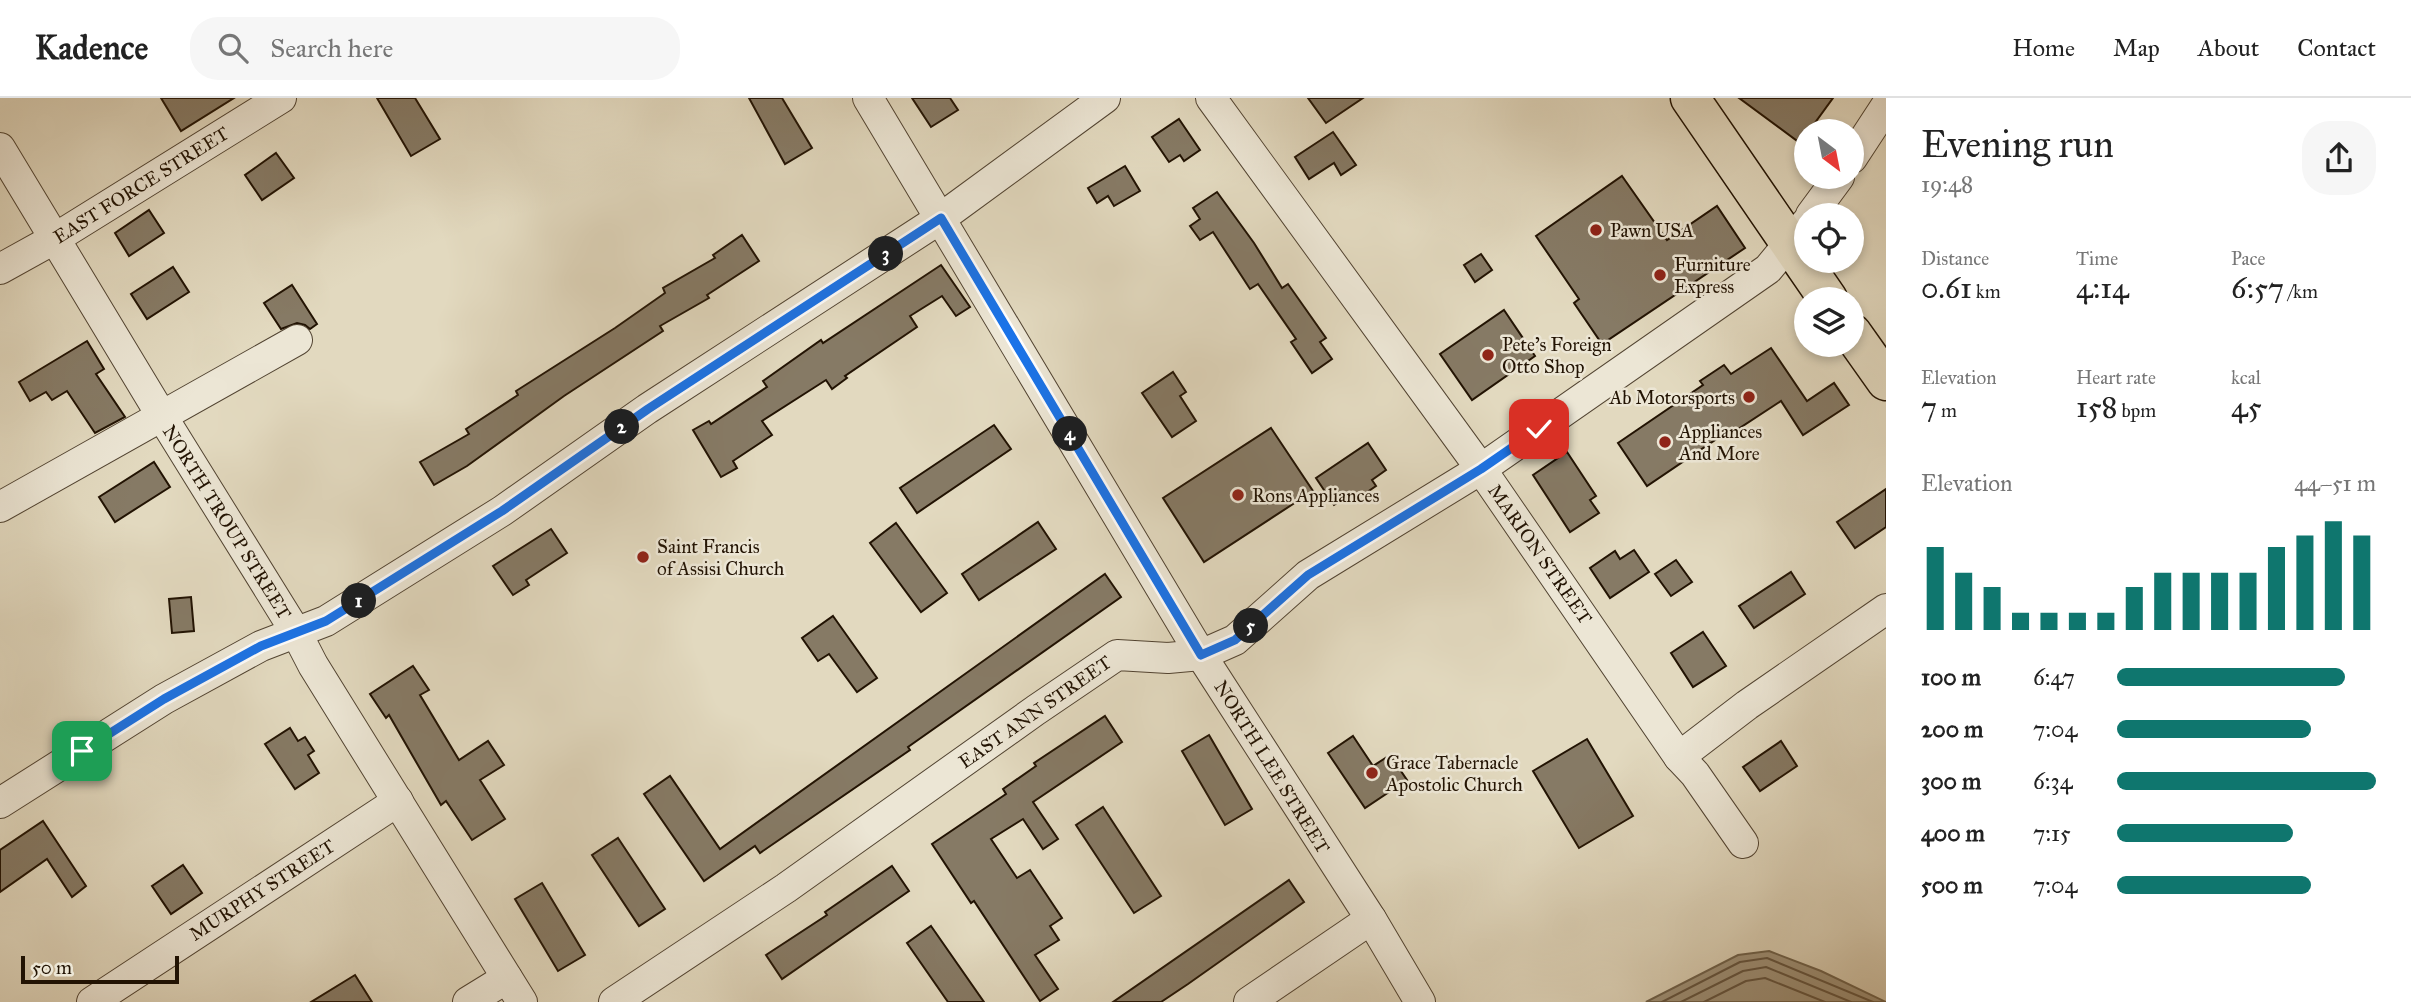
<!DOCTYPE html>
<html lang="en">
<head>
<meta charset="utf-8">
<style>
	body { margin:0; font-family:"IM FELL Great Primer",serif; background:#f6f6f6; color:#222; height:100vh; display:flex; flex-direction:column; font-size:26px; white-space:nowrap }
	* { box-sizing:border-box; margin:0 }
	p { font-size:23px; color:#767676 }
	.icon { flex:none; width:38px; height:38px; fill:none; stroke:currentColor; stroke-width:2; stroke-linecap:round; stroke-linejoin:round }
	.map { position:relative; flex:1; overflow:hidden }
	.panel { display:flex; flex-direction:column; background:#fff; width:525px }
	.panel>* { flex:none }
	.needle { width:46px; rotate:148deg }
	.controls { position:absolute; left:1794px; top:21px; display:grid; gap:14px }
	.controls a { display:grid; place-items:center; width:70px; height:70px; border-radius:50%; background:#fff; box-shadow:0 4px 10px #0003; font-size:35px }
	.scale { position:absolute; left:21px; bottom:18px; width:158px; box-sizing:border-box; padding-left:7px; border:4px solid #221303; border-top:0; font-size:19px; line-height:24px; white-space:nowrap; color:#221303; -webkit-text-stroke:5px #ece6d5; paint-order:stroke }
	.pin { position:absolute; display:grid; place-items:center; width:60px; height:60px; color:#fff; margin:-30px; border-radius:14px; box-shadow:0 4px 10px #0006 }
	.km { position:absolute; width:35px; height:35px; margin:-18px; border-radius:50%; background:#222; color:#fff; font-size:19px; line-height:35px; text-align:center }
	.round { display:grid; place-items:center; flex:none; width:74px; height:74px; border-radius:28px; background:#f6f6f6 }
	.summary { display:flex; align-items:center; justify-content:space-between; height:119px; padding:0 35px }
	h1 { font-size:38px; font-weight:600; line-height:52px }
	.metrics { display:grid; grid-template-columns:repeat(3,1fr); gap:10px; height:119px; padding:7px 35px }
	.metrics div { display:grid; align-content:center }
	.metrics b { font-size:30px; font-weight:600 }
	.metrics small { font-size:19px; font-weight:400 }
	.metrics p { font-size:19px }
	.chart { height:196px; padding:14px 35px }
	.chart p { display:flex; justify-content:space-between }
	.chart svg { width:100%; height:126px; margin-top:7px; stroke:#0f766e; stroke-width:6 }
	ul { padding:0 35px; list-style:none; font-size:23px }
	li { display:grid; grid-template-columns:112px 84px 1fr; align-items:center; height:52px }
	li i { height:18px; border-radius:9px; background:#0f766e }
	header { display:flex; align-items:center; gap:42px; box-sizing:border-box; height:98px; padding:0 35px; background:#fff; border-bottom:2px solid #e0e0e0 }
	header strong { font-size:33px }
	nav { display:flex; gap:38px; margin-inline-start:auto; font-size:24px }
	.search { width:490px; height:63px; background:#f6f6f6; display:flex; align-items:center; gap:18px; box-sizing:border-box; padding:0 24px; border-radius:28px; color:#767676; font-size:26px }
	main { display:flex; flex:1; min-height:0 }
	.map>svg:first-child { display:block }
	.water { fill:#a1967f; stroke:#6e624d; stroke-width:2 }
	.lines { fill:none; stroke-linecap:round; stroke-linejoin:round }
	.shore { stroke:#625441; stroke-width:2 }
	.building { fill:#867a65; stroke:#221303; stroke-width:2 }
	.minor-casing { stroke:#524432; stroke-width:32 }
	.major-casing { stroke:#221303; stroke-width:41 }
	.minor { stroke:#ece6d5; stroke-width:30 }
	.major { stroke:#e2d9bf; stroke-width:38 }
	.route-casing { stroke:#fff; stroke-width:14 }
	.route { stroke:#1a73e8; stroke-width:9 }
	.poi-dot { fill:#8f2418; stroke:#ece6d5; stroke-width:2.5 }
	.labels { text-anchor:middle; dominant-baseline:central; stroke-width:5; stroke-linejoin:round; paint-order:stroke }
	.street-label { font-size:19px; fill:#221303; stroke:#ece6d5 }
	.poi-label { font-size:19px; fill:#221303; stroke:#ece6d5; text-anchor:start }
</style>
</head>
<body>
<header>
<strong>Kadence</strong>
<div class="search"><svg class="icon" aria-label="search" viewBox="0 0 24 24"><circle cx="10" cy="10" r="6"/><path d="M15 15l6 6"/></svg>Search here</div>
<nav><a>Home</a><a>Map</a><a>About</a><a>Contact</a></nav>
</header>
<main>
<div class="map">
<svg width="1886" height="904" viewBox="0 0 1886 904">
	<rect width="100%" height="100%" fill="#e2d9bf"/>
	<filter id="stains"><feTurbulence type="fractalNoise" baseFrequency=".00286" numOctaves="4"/><feColorMatrix values="0 0 0 0 .2 0 0 0 0 .09 0 0 0 0 .02 0 0 0 .5 -.17"/></filter>
	<radialGradient id="worn" r=".72"><stop offset=".6" stop-color="#630" stop-opacity="0"/><stop offset="1" stop-color="#630" stop-opacity=".3"/></radialGradient>
	<path class="water" d="M 1769,853 L 1821,873 L 1886,904 L 1646,904 L 1738,857 Z"/>
	<g class="lines">
		<g class="shore">
			<path d="M 1662,904 L 1740,864 L 1767,860 L 1873,904"/>
			<path d="M 1681,904 L 1743,873 L 1766,869 L 1851,904"/>
			<path d="M 1704,904 L 1746,883 L 1765,880 L 1825,904"/>
		</g>
	</g>
	<g class="building">
		<path d="M 161,0 L 234,0 L 181,33 Z"/>
		<path d="M 377,0 L 415,0 L 440,41 L 411,58 Z"/>
		<path d="M 749,0 L 782,0 L 812,50 L 785,66 Z"/>
		<path d="M 912,0 L 950,0 L 958,12 L 931,29 Z"/>
		<path d="M 1308,0 L 1363,0 L 1326,25 Z"/>
		<path d="M 1739,0 L 1833,0 L 1809,33 L 1806,33 L 1806,37 L 1800,45 Z"/>
		<path d="M 1179,21 L 1200,52 L 1184,63 L 1180,57 L 1169,64 L 1152,39 Z"/>
		<path d="M 1333,34 L 1356,67 L 1341,77 L 1334,65 L 1309,81 L 1295,59 Z"/>
		<path d="M 276,55 L 294,80 L 262,102 L 245,77 Z"/>
		<path d="M 1125,68 L 1140,93 L 1114,108 L 1108,98 L 1097,105 L 1088,90 Z"/>
		<path d="M 1622,78 L 1667,142 L 1717,108 L 1745,150 L 1602,246 L 1574,205 L 1579,201 L 1536,138 Z"/>
		<path d="M 1217,94 L 1254,145 L 1282,190 L 1288,186 L 1326,240 L 1320,244 L 1332,261 L 1312,275 L 1291,244 L 1296,241 L 1258,186 L 1250,191 L 1213,134 L 1200,142 L 1190,128 L 1200,121 L 1193,110 Z"/>
		<path d="M 149,112 L 164,135 L 129,158 L 115,135 Z"/>
		<path d="M 742,137 L 759,163 L 707,197 L 709,200 L 660,228 L 663,233 L 564,298 L 467,368 L 434,387 L 420,364 L 469,336 L 466,331 L 518,297 L 516,293 L 615,230 L 665,195 L 663,190 L 715,160 L 713,157 Z"/>
		<path d="M 1481,156 L 1492,172 L 1475,184 L 1464,167 Z"/>
		<path d="M 941,167 L 970,209 L 956,218 L 942,198 L 910,218 L 917,229 L 845,278 L 847,280 L 832,291 L 826,282 L 762,323 L 772,337 L 733,363 L 737,370 L 721,379 L 693,332 L 709,323 L 711,326 L 767,289 L 763,283 L 821,242 L 823,245 Z"/>
		<path d="M 173,169 L 189,194 L 147,221 L 131,196 Z"/>
		<path d="M 292,187 L 317,226 L 310,231 L 305,227 L 297,225 L 281,231 L 264,205 Z"/>
		<path d="M 1504,212 L 1535,258 L 1472,302 L 1440,256 Z"/>
		<path d="M 87,243 L 104,271 L 96,276 L 125,319 L 95,335 L 67,293 L 52,302 L 46,294 L 30,303 L 19,284 Z"/>
		<path d="M 1771,250 L 1807,303 L 1834,285 L 1849,307 L 1803,337 L 1781,303 L 1735,333 L 1733,330 L 1647,388 L 1618,345 L 1703,287 L 1700,283 L 1724,267 L 1731,276 Z"/>
		<path d="M 1173,274 L 1186,294 L 1180,298 L 1196,323 L 1172,339 L 1142,295 Z"/>
		<path d="M 994,327 L 1011,351 L 917,415 L 900,390 Z"/>
		<path d="M 1271,330 L 1313,393 L 1204,464 L 1163,400 Z"/>
		<path d="M 1368,345 L 1386,372 L 1372,382 L 1376,388 L 1354,403 L 1350,397 L 1334,407 L 1316,380 Z"/>
		<path d="M 1567,354 L 1596,398 L 1590,402 L 1599,415 L 1570,434 L 1533,377 Z"/>
		<path d="M 154,364 L 170,389 L 115,424 L 99,399 Z"/>
		<path d="M 1886,391 L 1886,429 L 1855,450 L 1837,424 Z"/>
		<path d="M 1038,424 L 1056,451 L 979,502 L 962,476 Z"/>
		<path d="M 896,425 L 947,495 L 921,514 L 870,445 Z"/>
		<path d="M 551,431 L 567,455 L 526,482 L 529,487 L 513,497 L 493,468 Z"/>
		<path d="M 1634,452 L 1649,474 L 1610,500 L 1590,470 L 1615,453 L 1620,461 Z"/>
		<path d="M 1676,462 L 1692,484 L 1671,498 L 1655,476 Z"/>
		<path d="M 1791,474 L 1805,496 L 1754,530 L 1739,508 Z"/>
		<path d="M 1105,476 L 1121,499 L 908,649 L 910,652 L 760,755 L 755,748 L 704,783 L 644,696 L 670,678 L 720,751 Z"/>
		<path d="M 191,499 L 194,533 L 172,535 L 169,501 Z"/>
		<path d="M 833,518 L 877,580 L 857,594 L 829,556 L 818,563 L 802,540 Z"/>
		<path d="M 1703,534 L 1726,568 L 1693,589 L 1671,555 Z"/>
		<path d="M 413,568 L 429,592 L 420,597 L 459,662 L 488,643 L 504,667 L 480,682 L 505,721 L 472,742 L 446,703 L 441,707 L 389,617 L 386,620 L 370,596 Z"/>
		<path d="M 1105,618 L 1122,644 L 1033,704 L 1058,741 L 1043,751 L 1023,721 L 991,741 L 1017,780 L 1030,772 L 1062,820 L 1050,828 L 1059,842 L 1035,857 L 1058,891 L 1040,903 L 974,803 L 971,805 L 932,746 L 1006,696 L 1003,691 L 1036,668 L 1034,665 Z"/>
		<path d="M 290,630 L 298,643 L 305,639 L 314,653 L 308,657 L 319,675 L 295,691 L 265,646 Z"/>
		<path d="M 1209,637 L 1252,711 L 1225,727 L 1182,653 Z"/>
		<path d="M 1353,638 L 1373,668 L 1390,657 L 1407,682 L 1365,710 L 1328,655 Z"/>
		<path d="M 1587,641 L 1633,718 L 1579,750 L 1533,673 Z"/>
		<path d="M 1781,643 L 1797,668 L 1760,693 L 1743,669 Z"/>
		<path d="M 1103,709 L 1161,798 L 1134,815 L 1076,727 Z"/>
		<path d="M 43,723 L 86,788 L 72,799 L 47,761 L 0,794 L 0,752 Z"/>
		<path d="M 618,740 L 665,811 L 639,828 L 592,757 Z"/>
		<path d="M 183,767 L 202,795 L 171,816 L 152,788 Z"/>
		<path d="M 892,768 L 909,793 L 782,881 L 766,857 L 827,817 L 825,814 Z"/>
		<path d="M 1289,782 L 1304,804 L 1188,886 L 1161,904 L 1113,904 Z"/>
		<path d="M 542,785 L 585,857 L 558,873 L 515,801 Z"/>
		<path d="M 931,828 L 984,904 L 948,904 L 907,845 Z"/>
		<path d="M 355,877 L 372,904 L 311,904 Z"/>
	</g>
	<g class="lines">
		<defs>
			<g id="minor">
				<path d="M 868,0 L 1201,557 L 1371,821 L 1420,904"/>
				<path d="M 1211,0 L 1481,371 L 1679,659 L 1695,676 L 1743,745"/>
				<path d="M 0,50 L 163,320 L 297,536 L 313,567 L 522,904"/>
				<path d="M 1852,60 L 1886,8"/>
				<path d="M 1811,117 L 1839,79"/>
				<path d="M 0,171 L 54,141 L 281,0"/>
				<path d="M 0,409 L 297,242"/>
				<path d="M 1679,659 L 1747,607 L 1886,511"/>
				<path d="M 0,705 L 164,601 L 261,548 L 326,523 L 502,413 L 647,311 L 941,120 L 1105,0"/>
				<path d="M 92,904 L 398,703"/>
				<path d="M 468,904 L 507,880"/>
				<path d="M 614,904 L 786,790 L 1036,612 L 1117,557 L 1168,560 L 1201,557 L 1235,542 L 1308,477 L 1481,371 L 1768,171 L 1806,125"/>
				<path d="M 1249,904 L 1371,821"/>
			</g>
			<g id="major">
				<path d="M 1690,0 L 1828,201"/>
				<path d="M 1852,235 L 1886,283"/>
			</g>
		</defs>
		<use href="#minor" class="minor-casing"/>
		<use href="#major" class="major-casing"/>
		<use href="#minor" class="minor"/>
		<use href="#major" class="major"/>
	</g>
	<g class="lines">
		<defs>
			<path id="route" d="M 82,653 L 164,601 L 261,548 L 326,523 L 502,413 L 648,311 L 941,120 L 1201,557 L 1235,542 L 1308,477 L 1481,371 L 1539,331"/>
		</defs>
		<use href="#route" class="route-casing"/>
		<use href="#route" class="route"/>
	</g>
	<g class="poi-dot">
		<circle cx="1596" cy="132" r="7"/>
		<circle cx="1660" cy="177" r="7"/>
		<circle cx="1488" cy="257" r="7"/>
		<circle cx="1749" cy="299" r="7"/>
		<circle cx="1665" cy="344" r="7"/>
		<circle cx="1238" cy="397" r="7"/>
		<circle cx="643" cy="459" r="7"/>
		<circle cx="1372" cy="675" r="7"/>
	</g>
	<g class="labels">
		<g class="street-label">
			<text transform="translate(141 87) rotate(-32)">EAST FORCE STREET</text>
			<text transform="translate(227 424) rotate(58)">NORTH TROUP STREET</text>
			<text transform="translate(1540 456) rotate(55)">MARION STREET</text>
			<text transform="translate(1035 614) rotate(-35)">EAST ANN STREET</text>
			<text transform="translate(1272 669) rotate(58)">NORTH LEE STREET</text>
			<text transform="translate(262 792) rotate(-33)">MURPHY STREET</text>
		</g>
		<g class="poi-label">
			<text x="1610" y="132">Pawn USA</text>
			<text x="1674" y="166">Furniture<tspan x="1674" dy="22">Express</tspan></text>
			<text x="1502" y="246">Pete's Foreign<tspan x="1502" dy="22">Otto Shop</tspan></text>
			<text x="1735" y="299" text-anchor="end">Ab Motorsports</text>
			<text x="1679" y="333">Appliances<tspan x="1679" dy="22">And More</tspan></text>
			<text x="1252" y="397">Rons Appliances</text>
			<text x="657" y="448">Saint Francis<tspan x="657" dy="22">of Assisi Church</tspan></text>
			<text x="1386" y="664">Grace Tabernacle<tspan x="1386" dy="22">Apostolic Church</tspan></text>
		</g>
	</g>
	<rect width="100%" height="100%" filter="url(#stains)"/>
	<rect width="100%" height="100%" fill="url(#worn)"/>
</svg>
<div class="controls">
<a><svg class="needle" viewBox="-14 -14 28 28"><path d="M0-13l5 13h-10z" fill="#e53935"/><path d="M0 13l5-13h-10z" fill="#767676"/></svg></a>
<a><svg class="icon" aria-label="locate" viewBox="0 0 24 24"><circle cx="12" cy="12" r="6"/><path d="M12 2v4M12 18v4M2 12h4M18 12h4"/></svg></a>
<a><svg class="icon" aria-label="layers" viewBox="0 0 24 24"><path d="M12 4l9 5-9 5-9-5zM3 14l9 5 9-5"/></svg></a>
</div>
<div class="scale">50 m</div>
<div class="pin" style="left:82px;top:653px;background:#1e9e55"><svg class="icon" aria-label="arrive" viewBox="0 0 24 24"><path d="M6 21V4h12l-3 4 3 4H6"/></svg></div>
<div class="pin" style="left:1539px;top:331px;background:#d93025"><svg class="icon" aria-label="check" viewBox="0 0 24 24"><path d="M5 12l5 5 9-10"/></svg></div>
<b class="km" style="left:359px;top:503px">1</b>
<b class="km" style="left:622px;top:329px">2</b>
<b class="km" style="left:886px;top:156px">3</b>
<b class="km" style="left:1070px;top:336px">4</b>
<b class="km" style="left:1251px;top:528px">5</b>
</div>
<section class="panel">
<div class="summary"><div><h1>Evening run</h1><p>19:48</p></div><a class="round"><svg class="icon" aria-label="share" viewBox="0 0 24 24"><path d="M12 15V3M7 8l5-5 5 5M5 13v7h14v-7"/></svg></a></div>
<div class="metrics">
<div><p>Distance</p><b>0.61<small> km</small></b></div>
<div><p>Time</p><b>4:14</b></div>
<div><p>Pace</p><b>6:57<small> /km</small></b></div>
</div>
<div class="metrics">
<div><p>Elevation</p><b>7<small> m</small></b></div>
<div><p>Heart rate</p><b>158<small> bpm</small></b></div>
<div><p>kcal</p><b>45</b></div>
</div>
<div class="chart"><p><span>Elevation</span>44–51 m</p>
<svg viewBox="0 0 160 44" preserveAspectRatio="none"><path d="M5 44V15M15 44V24M25 44V29M35 44V38M45 44V38M55 44V38M65 44V38M75 44V29M85 44V24M95 44V24M105 44V24M115 44V24M125 44V15M135 44V11M145 44V6M155 44V11"/></svg>
</div>
<ul>
<li><b>100 m</b>6:47<i style="width:88%"></i></li>
<li><b>200 m</b>7:04<i style="width:75%"></i></li>
<li><b>300 m</b>6:34<i style="width:100%"></i></li>
<li><b>400 m</b>7:15<i style="width:68%"></i></li>
<li><b>500 m</b>7:04<i style="width:75%"></i></li>
</ul>
</section>
</main>
</body>
</html>
